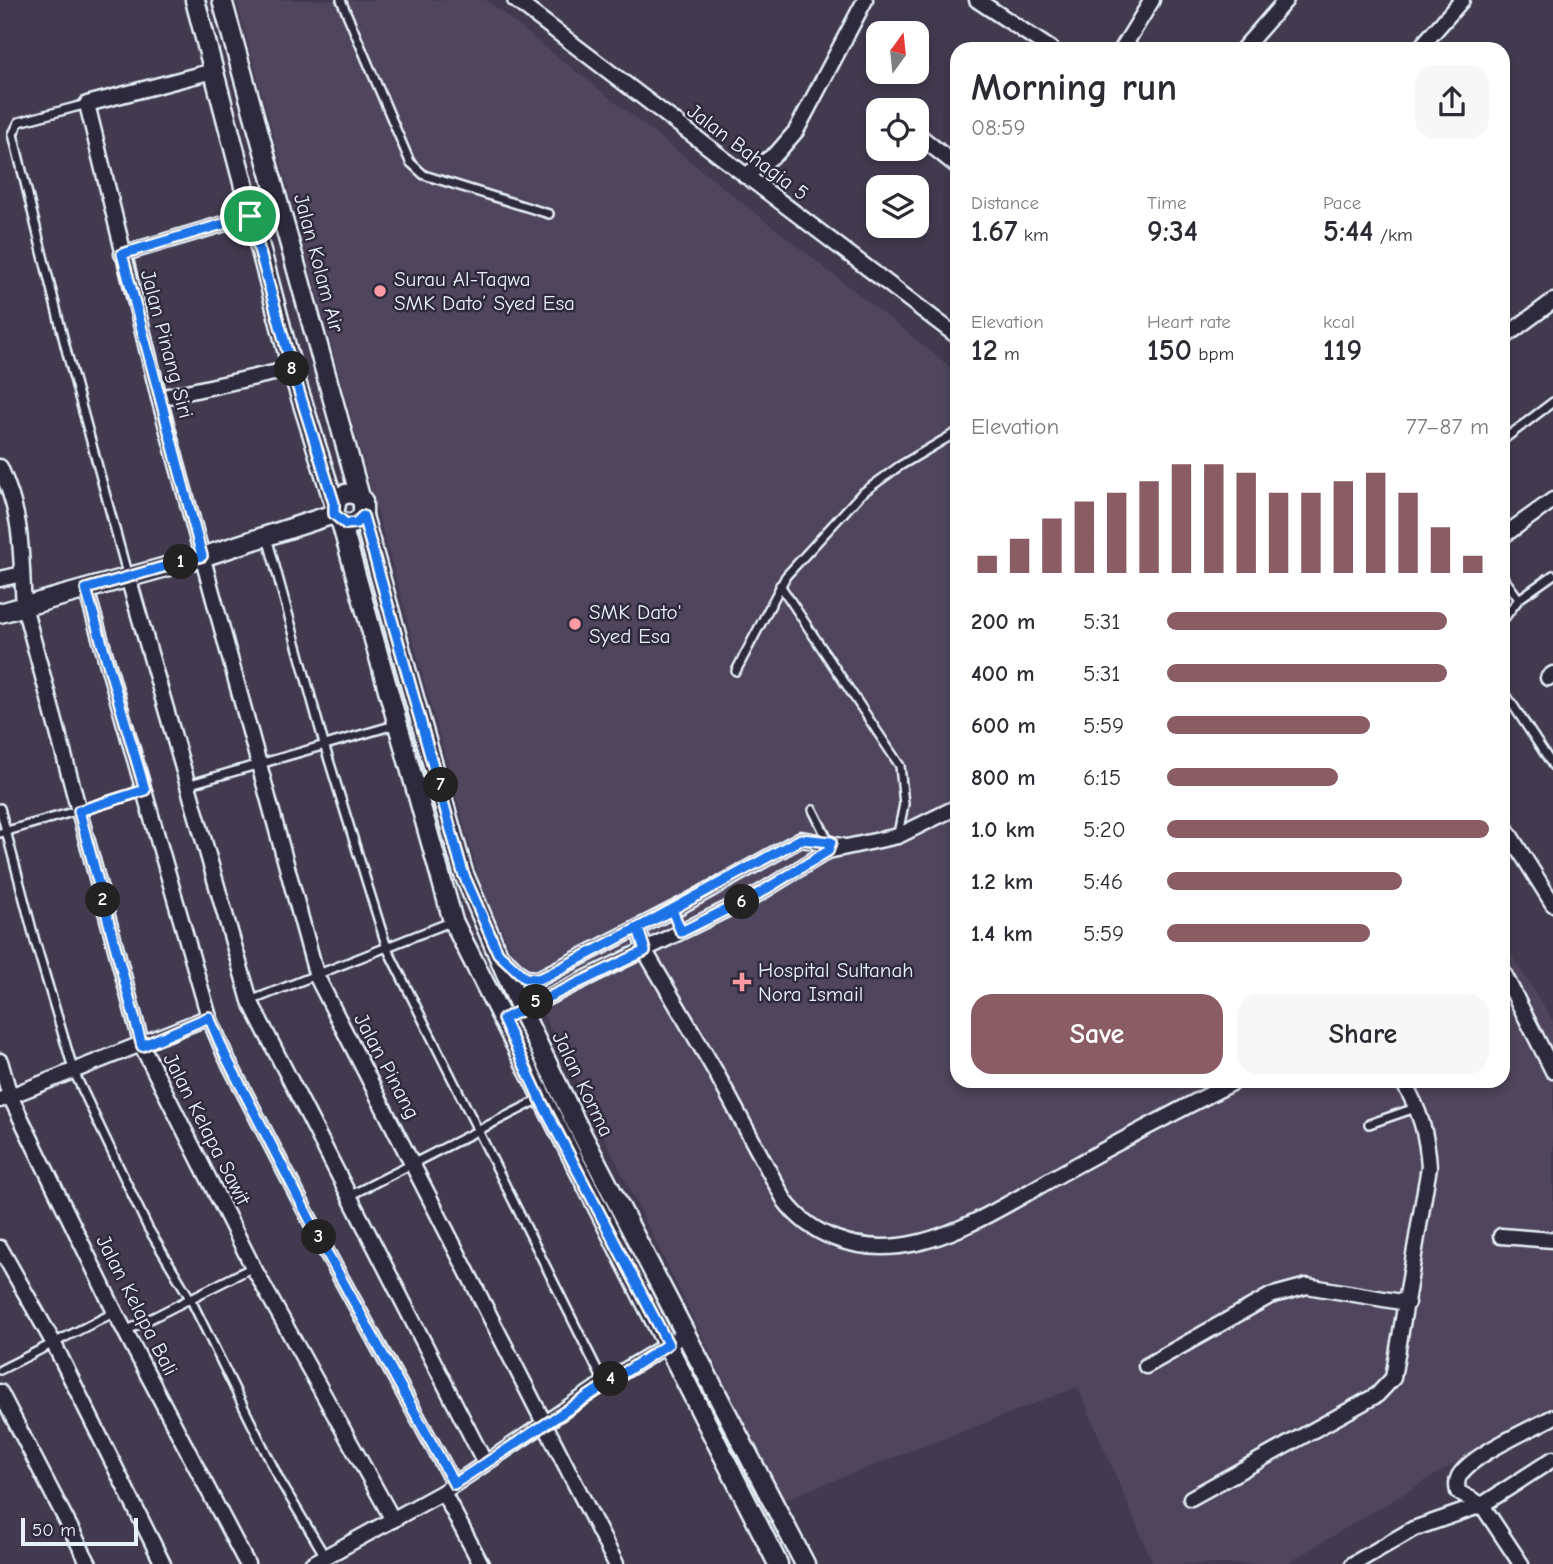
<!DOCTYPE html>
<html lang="en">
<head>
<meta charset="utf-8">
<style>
	body { margin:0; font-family:"Comic Neue",sans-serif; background:#f7f7f7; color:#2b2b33; height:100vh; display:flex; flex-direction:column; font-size:26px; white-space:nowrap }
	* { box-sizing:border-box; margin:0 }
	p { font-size:23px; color:#7c7c81 }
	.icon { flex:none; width:38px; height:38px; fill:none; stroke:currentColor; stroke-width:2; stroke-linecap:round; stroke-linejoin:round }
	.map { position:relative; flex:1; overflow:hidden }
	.sheet { position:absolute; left:950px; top:42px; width:560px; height:1046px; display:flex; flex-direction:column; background:#fff; border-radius:21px; box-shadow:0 4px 10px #0003 }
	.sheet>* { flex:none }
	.needle { width:46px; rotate:15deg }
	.buttons { position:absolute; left:866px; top:21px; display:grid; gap:14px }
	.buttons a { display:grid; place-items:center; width:63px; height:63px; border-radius:14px; background:#fff; box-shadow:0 4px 10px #0003; font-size:35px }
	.scale { position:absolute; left:21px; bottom:18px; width:117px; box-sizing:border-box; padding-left:7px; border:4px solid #e8f1f8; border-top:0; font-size:19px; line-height:24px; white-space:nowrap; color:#e8f1f8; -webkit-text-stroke:5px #2f2a3d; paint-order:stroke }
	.pin { position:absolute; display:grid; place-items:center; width:60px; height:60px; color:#fff; margin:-30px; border:4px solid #fff; border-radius:50%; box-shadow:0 2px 7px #0007 }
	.km { position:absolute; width:35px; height:35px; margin:-18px; border-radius:50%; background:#222; color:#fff; font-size:19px; line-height:35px; text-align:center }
	.round { display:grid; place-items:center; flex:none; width:74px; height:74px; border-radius:21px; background:#f7f7f7 }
	.overview { display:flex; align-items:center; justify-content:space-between; height:119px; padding:0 21px }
	h1 { font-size:38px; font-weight:700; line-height:52px }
	.stats { display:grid; grid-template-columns:repeat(3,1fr); gap:10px; height:119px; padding:7px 21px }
	.stats div { display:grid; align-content:center }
	.stats b { font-size:30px; font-weight:700 }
	.stats small { font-size:19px; font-weight:400 }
	.stats p { font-size:19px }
	.chart { height:196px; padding:14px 21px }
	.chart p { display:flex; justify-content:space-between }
	.chart svg { width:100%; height:126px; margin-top:7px; stroke:#8a5d65; stroke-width:6 }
	.primary-button { display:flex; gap:14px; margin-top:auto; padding:14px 21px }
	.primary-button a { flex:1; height:80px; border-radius:21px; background:#8a5d65; color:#fff; font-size:28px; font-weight:700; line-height:80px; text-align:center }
	.primary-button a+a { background:#f7f7f7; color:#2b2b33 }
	ul { padding:0 21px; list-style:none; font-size:23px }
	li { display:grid; grid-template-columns:112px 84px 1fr; align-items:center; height:52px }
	li i { height:18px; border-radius:9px; background:#8a5d65 }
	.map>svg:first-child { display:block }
	.built { fill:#50455c }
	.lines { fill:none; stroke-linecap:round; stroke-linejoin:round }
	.service-casing { stroke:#e8f1f8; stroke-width:12 }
	.minor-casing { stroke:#e8f1f8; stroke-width:19 }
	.tertiary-casing { stroke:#e8f1f8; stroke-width:23 }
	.service { stroke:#2f2a3d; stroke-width:7 }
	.minor { stroke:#2f2a3d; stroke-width:14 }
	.tertiary { stroke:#2f2a3d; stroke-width:18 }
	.route-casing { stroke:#fff; stroke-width:14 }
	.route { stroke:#1a73e8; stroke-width:9 }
	.poi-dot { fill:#ff9aa2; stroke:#2f2a3d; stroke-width:2.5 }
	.labels { text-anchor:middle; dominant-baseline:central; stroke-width:5; stroke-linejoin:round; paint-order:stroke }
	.street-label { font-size:21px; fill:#e8f1f8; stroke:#2f2a3d }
	.poi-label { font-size:21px; fill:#e8f1f8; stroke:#2f2a3d; text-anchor:start }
</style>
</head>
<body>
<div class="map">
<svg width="1553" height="1564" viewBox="0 0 1553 1564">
	<rect width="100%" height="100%" fill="#423a4f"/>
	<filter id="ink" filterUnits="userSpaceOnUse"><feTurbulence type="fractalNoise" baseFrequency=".0143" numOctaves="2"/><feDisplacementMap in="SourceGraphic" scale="14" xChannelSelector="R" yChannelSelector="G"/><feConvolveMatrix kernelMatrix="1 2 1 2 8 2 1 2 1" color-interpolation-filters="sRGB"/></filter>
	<g filter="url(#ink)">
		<path class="built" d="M 236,0 L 486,0 L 957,372 L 957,1082 L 1503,1082 L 1503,942 L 1553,1021 L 1553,1405 L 1286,1564 L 1153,1564 L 1078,1387 L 783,1500 L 482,890 Z"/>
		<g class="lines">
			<defs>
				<g id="service">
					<path d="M 341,0 L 410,162 L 424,175 L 549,214"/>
					<path d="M 87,104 L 19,122 L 13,134 L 67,353 L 128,577"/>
					<path d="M 1503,440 L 1553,402"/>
					<path d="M 267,537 L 324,744 L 387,948 L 604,1383"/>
					<path d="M 1503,577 L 1519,599"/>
					<path d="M 780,585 L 900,766 L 904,804 L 898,834"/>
					<path d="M 1503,620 L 1519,599 L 1553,575"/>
					<path d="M 736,671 L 786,576 L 861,494 L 898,467 L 957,432"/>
					<path d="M 1503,690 L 1553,766"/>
					<path d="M 187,785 L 398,724"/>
					<path d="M 0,808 L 35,941 L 74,1072 L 148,1228 L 191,1300 L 279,1479 L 326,1558"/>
					<path d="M 813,810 L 830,844"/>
					<path d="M 0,833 L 145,791"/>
					<path d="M 250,1001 L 453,921"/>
					<path d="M 1369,1124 L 1418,1107"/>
					<path d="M 349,1196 L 540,1099"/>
					<path d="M 126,1331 L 253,1267"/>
					<path d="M 0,1370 L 115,1312"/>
				</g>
				<g id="minor">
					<path d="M 515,0 L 957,336"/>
					<path d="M 977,0 L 1051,49"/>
					<path d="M 1122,49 L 1152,0"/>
					<path d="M 1243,49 L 1286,0"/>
					<path d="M 1419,49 L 1462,0"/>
					<path d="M 213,71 L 87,104 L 159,398 L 317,977 L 616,1564"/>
					<path d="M 917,134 L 957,166"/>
					<path d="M 745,176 L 777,153 L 796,131 L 865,0"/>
					<path d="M 122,254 L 250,216"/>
					<path d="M 1503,338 L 1553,301"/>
					<path d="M 159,398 L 292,369"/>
					<path d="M 0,467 C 24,521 20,549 24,606 L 142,1046 L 253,1267 L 393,1520"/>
					<path d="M 1503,536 L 1553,500"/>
					<path d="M 128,577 L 250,1001 L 485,1463"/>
					<path d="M 0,579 L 22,574"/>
					<path d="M 86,589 L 209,1017 L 225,1055 L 326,1251 L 454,1484"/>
					<path d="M 1548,678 L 1553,674"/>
					<path d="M 1503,824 L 1553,904"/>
					<path d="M 638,928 L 645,951 L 714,1069 L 785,1201 C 811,1236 855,1251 899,1246 C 955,1240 1015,1199 1064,1172 C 1120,1141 1177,1111 1234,1082"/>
					<path d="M 501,955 L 525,978 L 538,979 L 682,905 L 801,839 L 841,846"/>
					<path d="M 1503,972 L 1553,1071"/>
					<path d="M 503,1019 L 758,894 L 828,851 L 898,836 L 957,807"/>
					<path d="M 0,1061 L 10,1096 L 115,1312 L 247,1564"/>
					<path d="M 0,1100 L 209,1017"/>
					<path d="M 1501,1236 L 1553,1240"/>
					<path d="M 0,1248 L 53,1342 L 163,1564"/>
					<path d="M 1146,1366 L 1270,1296 L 1307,1286 L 1407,1303"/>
					<path d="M 0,1392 L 89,1564"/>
					<path d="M 443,1492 L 481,1564"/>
					<path d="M 1191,1498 L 1377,1395 L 1393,1378 L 1429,1167 C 1427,1134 1420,1110 1403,1082"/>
					<path d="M 312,1564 L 443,1492 L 604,1383 L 687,1333"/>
					<path d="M 1353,1564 L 1413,1529 L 1482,1505 L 1553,1459"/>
					<path d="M 1521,1564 L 1482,1505 L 1458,1492 C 1457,1487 1456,1482 1459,1476 C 1472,1454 1530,1430 1553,1417"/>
				</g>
				<g id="tertiary">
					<path d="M 195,0 L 292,369 L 334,503"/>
					<path d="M 222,0 L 360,497"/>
					<path d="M 363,516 L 463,872 L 521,1009 L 575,1121 L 805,1564"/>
					<path d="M 341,522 L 352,524 L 363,516 L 363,501 C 356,492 346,491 337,499 L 334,514 L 341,522 L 453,921 L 778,1564"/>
					<path d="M 0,613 L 202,557 L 334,514"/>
				</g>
			</defs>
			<use href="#service" class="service-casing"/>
			<use href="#minor" class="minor-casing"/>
			<use href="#tertiary" class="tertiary-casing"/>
			<use href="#service" class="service"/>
			<use href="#minor" class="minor"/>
			<use href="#tertiary" class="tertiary"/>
		</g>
	</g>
	<g class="lines" filter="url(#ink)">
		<defs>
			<path id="route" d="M 250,216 L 122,254 L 202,556 L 86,589 L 145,790 L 79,811 L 142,1046 L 209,1017 L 225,1055 L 326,1251 L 454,1484 L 668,1344 L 540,1099 L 503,1019 L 645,951 L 638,928 L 801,839 L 831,842 L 828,851 L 758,894 L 681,932 L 672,910 L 548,975 L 538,979 L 525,978 L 498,953 L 463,873 L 363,516 L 356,523 L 346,524 L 334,514 L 334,503 L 292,369 L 250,216"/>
		</defs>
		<use href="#route" class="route-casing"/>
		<use href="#route" class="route"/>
	</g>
	<g class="poi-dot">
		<circle cx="380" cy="291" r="7"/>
		<circle cx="575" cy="624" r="7"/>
		<path d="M738.5 971.5h7v7h7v7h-7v7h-7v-7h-7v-7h7z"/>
	</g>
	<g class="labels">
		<g class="street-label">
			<text transform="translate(748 152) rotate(37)">Jalan Bahagia 5</text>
			<text transform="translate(319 263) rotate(75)">Jalan Kolam Air</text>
			<text transform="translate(167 344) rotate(75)">Jalan Pinang Siri</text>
			<text transform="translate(387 1066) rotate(62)">Jalan Pinang</text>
			<text transform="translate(583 1084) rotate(64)">Jalan Korma</text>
			<text transform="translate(207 1129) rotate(63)">Jalan Kelapa Sawit</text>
			<text transform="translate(137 1305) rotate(63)">Jalan Kelapa Bali</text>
		</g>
		<g class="poi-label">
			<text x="394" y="279">Surau Al-Taqwa<tspan x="394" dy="24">SMK Dato’ Syed Esa</tspan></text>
			<text x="589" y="612">SMK Dato'<tspan x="589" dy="24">Syed Esa</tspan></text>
			<text x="758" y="970">Hospital Sultanah<tspan x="758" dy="24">Nora Ismail</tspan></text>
		</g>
	</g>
</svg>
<div class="buttons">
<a><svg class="needle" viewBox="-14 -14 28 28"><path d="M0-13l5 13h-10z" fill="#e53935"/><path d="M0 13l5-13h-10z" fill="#7c7c81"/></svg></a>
<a><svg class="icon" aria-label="locate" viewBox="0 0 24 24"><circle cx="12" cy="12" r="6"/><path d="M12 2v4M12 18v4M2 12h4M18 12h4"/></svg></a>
<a><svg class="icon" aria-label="layers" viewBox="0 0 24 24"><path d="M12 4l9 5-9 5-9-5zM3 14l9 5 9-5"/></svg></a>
</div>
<div class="scale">50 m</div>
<div class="pin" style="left:250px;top:216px;background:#1e9e55"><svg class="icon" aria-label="arrive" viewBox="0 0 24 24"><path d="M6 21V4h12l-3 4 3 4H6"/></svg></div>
<b class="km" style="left:181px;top:562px">1</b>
<b class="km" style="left:103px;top:900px">2</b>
<b class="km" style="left:319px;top:1237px">3</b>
<b class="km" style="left:611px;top:1379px">4</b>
<b class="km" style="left:536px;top:1002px">5</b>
<b class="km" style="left:742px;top:902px">6</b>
<b class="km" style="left:441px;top:785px">7</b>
<b class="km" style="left:292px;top:369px">8</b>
<section class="sheet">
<div class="overview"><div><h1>Morning run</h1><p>08:59</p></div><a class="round"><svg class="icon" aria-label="share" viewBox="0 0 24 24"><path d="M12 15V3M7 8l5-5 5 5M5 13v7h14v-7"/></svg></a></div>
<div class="stats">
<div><p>Distance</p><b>1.67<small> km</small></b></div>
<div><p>Time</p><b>9:34</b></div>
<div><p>Pace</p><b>5:44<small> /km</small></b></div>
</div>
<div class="stats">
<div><p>Elevation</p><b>12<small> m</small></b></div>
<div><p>Heart rate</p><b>150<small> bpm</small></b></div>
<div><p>kcal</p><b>119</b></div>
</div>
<div class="chart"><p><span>Elevation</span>77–87 m</p>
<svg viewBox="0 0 160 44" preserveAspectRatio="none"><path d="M5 44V38M15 44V32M25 44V25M35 44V19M45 44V16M55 44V12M65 44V6M75 44V6M85 44V9M95 44V16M105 44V16M115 44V12M125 44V9M135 44V16M145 44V28M155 44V38"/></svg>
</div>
<ul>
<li><b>200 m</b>5:31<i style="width:87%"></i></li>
<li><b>400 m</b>5:31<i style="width:87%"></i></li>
<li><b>600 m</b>5:59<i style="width:63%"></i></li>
<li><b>800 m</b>6:15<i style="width:53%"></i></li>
<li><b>1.0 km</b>5:20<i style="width:100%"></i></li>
<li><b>1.2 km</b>5:46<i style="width:73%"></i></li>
<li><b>1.4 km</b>5:59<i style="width:63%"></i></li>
</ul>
<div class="primary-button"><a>Save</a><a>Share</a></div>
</section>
</div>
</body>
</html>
